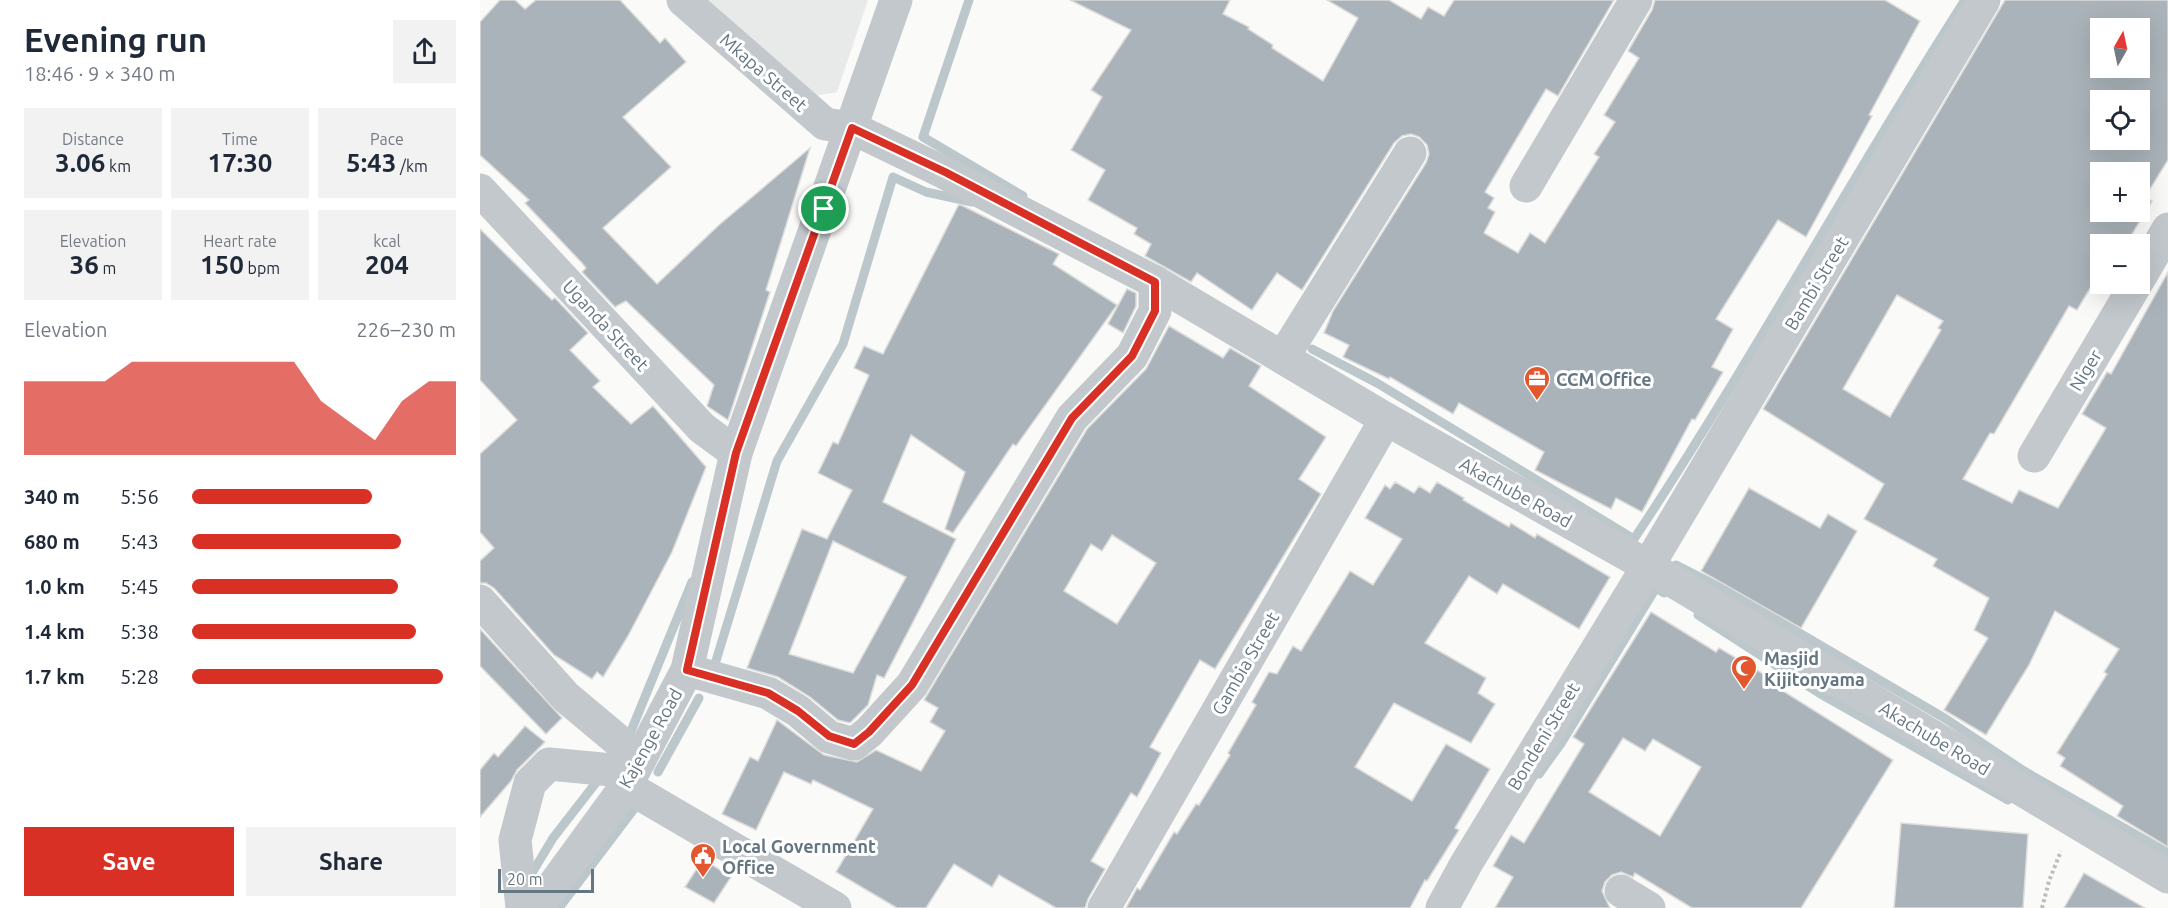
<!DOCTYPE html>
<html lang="en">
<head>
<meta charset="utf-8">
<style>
	body { margin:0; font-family:Ubuntu,sans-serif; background:#f2f2f3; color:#1f2937; height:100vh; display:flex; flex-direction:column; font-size:22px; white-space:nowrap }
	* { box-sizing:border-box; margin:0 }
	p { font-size:20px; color:#747a83 }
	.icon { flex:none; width:33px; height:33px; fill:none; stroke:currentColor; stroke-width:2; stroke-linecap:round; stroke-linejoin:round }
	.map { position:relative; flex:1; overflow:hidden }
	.panel { display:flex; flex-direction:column; background:#fff; width:480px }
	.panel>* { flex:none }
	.needle { width:39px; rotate:9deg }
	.fabs { position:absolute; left:1610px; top:18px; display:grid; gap:12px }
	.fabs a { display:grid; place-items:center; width:60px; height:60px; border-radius:0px; background:#fff; box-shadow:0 6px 24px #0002; font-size:30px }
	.scale { position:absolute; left:18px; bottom:15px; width:96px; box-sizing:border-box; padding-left:6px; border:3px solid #657683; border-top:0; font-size:16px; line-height:21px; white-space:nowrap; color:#657683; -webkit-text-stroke:4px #fff; paint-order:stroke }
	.pin { position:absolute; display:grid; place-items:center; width:51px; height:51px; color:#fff; margin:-26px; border:3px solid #fff; border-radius:50%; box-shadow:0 2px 6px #0007 }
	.round { display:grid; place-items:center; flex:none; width:63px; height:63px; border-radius:0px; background:#f2f2f3 }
	.overview { display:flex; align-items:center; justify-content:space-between; height:102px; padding:0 24px }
	h1 { font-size:33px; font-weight:600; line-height:45px }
	.figures { display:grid; grid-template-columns:repeat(3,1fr); gap:9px; height:102px; padding:6px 24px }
	.figures div { display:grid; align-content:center; border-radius:0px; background:#f2f2f3; text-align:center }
	.figures b { font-size:26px; font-weight:600 }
	.figures small { font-size:16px; font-weight:400 }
	.figures p { font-size:16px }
	.chart { height:168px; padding:12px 24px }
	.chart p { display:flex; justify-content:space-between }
	.chart svg { width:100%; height:108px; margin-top:6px; fill:#d93025; opacity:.7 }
	.cta { display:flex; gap:12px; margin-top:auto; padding:12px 24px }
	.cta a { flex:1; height:69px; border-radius:0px; background:#d93025; color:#fff; font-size:24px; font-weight:600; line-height:69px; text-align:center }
	.cta a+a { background:#f2f2f3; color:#1f2937 }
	ul { padding:0 24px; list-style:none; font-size:20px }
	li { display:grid; grid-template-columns:96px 72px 1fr; align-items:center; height:45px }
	li i { height:15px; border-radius:8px; background:#d93025 }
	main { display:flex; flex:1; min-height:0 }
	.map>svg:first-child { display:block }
	.built { fill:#e8e9e9 }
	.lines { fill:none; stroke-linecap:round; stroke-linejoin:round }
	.stream { stroke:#bbc7cb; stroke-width:9 }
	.building { fill:#aab3b9; stroke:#dcdcda; stroke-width:1.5; fill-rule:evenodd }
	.path { stroke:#bbbfc2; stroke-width:4; stroke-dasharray:3 3; stroke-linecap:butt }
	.minor { stroke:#c3c8cc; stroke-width:33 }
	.route-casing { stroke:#fff; stroke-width:12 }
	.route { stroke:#d93025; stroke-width:8 }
	.labels { text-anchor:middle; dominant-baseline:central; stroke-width:6; stroke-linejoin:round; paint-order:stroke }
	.street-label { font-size:18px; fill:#657683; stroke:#fff }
	.poi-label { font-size:18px; font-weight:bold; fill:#657683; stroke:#fff; text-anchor:start }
</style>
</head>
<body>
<main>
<section class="panel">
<div class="overview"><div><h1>Evening run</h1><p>18:46 · 9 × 340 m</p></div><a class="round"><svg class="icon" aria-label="share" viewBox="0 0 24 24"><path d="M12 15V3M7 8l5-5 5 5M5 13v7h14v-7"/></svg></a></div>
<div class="figures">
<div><p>Distance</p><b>3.06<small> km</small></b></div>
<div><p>Time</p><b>17:30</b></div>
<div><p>Pace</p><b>5:43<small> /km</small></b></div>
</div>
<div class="figures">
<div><p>Elevation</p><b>36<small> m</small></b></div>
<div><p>Heart rate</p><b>150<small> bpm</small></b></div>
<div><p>kcal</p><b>204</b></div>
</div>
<div class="chart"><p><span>Elevation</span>226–230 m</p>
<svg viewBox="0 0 160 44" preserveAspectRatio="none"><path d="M0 44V14L10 14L20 14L30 14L40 6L50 6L60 6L70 6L80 6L90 6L100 6L110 22L120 30L130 38L140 22L150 14L160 14V44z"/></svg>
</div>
<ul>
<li><b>340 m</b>5:56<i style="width:68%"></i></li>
<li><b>680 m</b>5:43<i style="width:79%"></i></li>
<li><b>1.0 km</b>5:45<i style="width:78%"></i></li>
<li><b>1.4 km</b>5:38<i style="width:85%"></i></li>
<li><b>1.7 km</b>5:28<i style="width:95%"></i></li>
</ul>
<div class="cta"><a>Save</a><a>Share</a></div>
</section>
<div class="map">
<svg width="1688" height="908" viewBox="0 0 1688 908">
	<rect width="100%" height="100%" fill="#fafaf8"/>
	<path class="built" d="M 190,0 L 388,0 L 357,92 L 300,102 Z"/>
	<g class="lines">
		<g class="stream">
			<path d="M 489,0 L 443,137 L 543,196"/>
			<path d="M 832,349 L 897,383 L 1154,539"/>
			<path d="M 1147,546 L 1154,539 C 1271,363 1371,177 1485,0"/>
			<path d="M 1196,565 L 1253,594 L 1466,719 L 1544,771 L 1688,853"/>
			<path d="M 1218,615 L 1339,693 L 1528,800"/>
			<path d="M 235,664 L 297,461 L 363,344 L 413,177 L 446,192 L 492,202"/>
			<path d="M 149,736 L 212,582"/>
			<path d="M 178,772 L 219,698"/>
			<path d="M 1059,774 L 1082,742 L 1176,588 L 1184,593"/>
			<path d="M 49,878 L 73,838 L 122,775"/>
			<path d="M 79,908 L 157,805"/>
		</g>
	</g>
	<g class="building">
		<path d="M 20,0 L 35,0 L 45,9 L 56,0 L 140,0 L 180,43 L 185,38 L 206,62 L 143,117 L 191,167 L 123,228 L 177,284 L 239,225 L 330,148 L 286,290 L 290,292 L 248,420 L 227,406 L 234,385 L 146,301 L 135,307 L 102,272 L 106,268 L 102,263 L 45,203 L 49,200 L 0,155 L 0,22 Z"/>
		<path d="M 590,0 L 750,0 L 743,14 L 769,27 L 768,29 L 793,45 L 792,48 L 843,81 L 878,18 L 847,0 L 909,0 L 941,19 L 948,7 L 964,16 L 974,0 L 1134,0 L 1078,96 L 1066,89 L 1005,192 L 1014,198 L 1008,208 L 1015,212 L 1004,233 L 1038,253 L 1050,233 L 1065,243 L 1119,157 L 1114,154 L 1135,122 L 1124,115 L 1159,58 L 1148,51 L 1172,10 L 1175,0 L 1405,0 L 1440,21 L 1389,115 L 1392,116 L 1326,237 L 1298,220 L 1236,319 L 1253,329 L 1232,367 L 1243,372 L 1215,420 L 1212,419 L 1162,512 L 1136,498 L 1131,509 L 1055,470 L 1064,452 L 979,403 L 973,414 L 910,377 L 909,379 L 863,357 L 869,345 L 844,333 L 853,311 L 946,163 L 949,154 L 947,145 L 939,137 L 931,134 L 922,136 L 914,143 L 822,290 L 797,273 L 772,310 L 717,273 L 711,282 L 665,256 L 671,244 L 654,234 L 657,228 L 608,200 L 625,170 L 591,150 L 622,97 L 611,90 L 651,30 Z"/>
		<path d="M 1525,0 L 1688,0 L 1688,160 L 1665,197 L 1672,201 L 1646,244 L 1620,244 L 1620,272 L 1597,310 L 1589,306 L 1514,434 L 1510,433 L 1483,479 L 1532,503 L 1539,490 L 1578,508 L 1626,428 L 1602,414 L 1627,372 L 1631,374 L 1688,272 L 1688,847 L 1637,816 L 1643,806 L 1580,766 L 1585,758 L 1577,753 L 1627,674 L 1624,672 L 1639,649 L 1575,611 L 1549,665 L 1506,735 L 1464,710 L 1508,638 L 1494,630 L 1509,598 L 1453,566 L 1457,559 L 1384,519 L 1404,484 L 1283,409 ZM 1620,28 L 1659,28 L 1659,68 L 1620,68 ZM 1620,100 L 1659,100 L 1659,140 L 1620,140 ZM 1620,172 L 1659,172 L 1659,212 L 1620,212 ZM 1417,295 L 1463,321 L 1458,328 L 1461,330 L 1410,417 L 1363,389 Z"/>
		<path d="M 479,204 L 579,254 L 573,264 L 637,305 L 536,446 L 533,444 L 473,533 L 465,529 L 485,472 L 431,435 L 403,502 L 476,539 L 404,678 L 397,675 L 388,705 L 370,723 L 358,720 L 330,697 L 298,677 L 267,668 L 322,529 L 347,539 L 372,490 L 338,473 L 353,442 L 358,444 L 389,375 L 374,368 L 384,346 L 403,354 ZM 353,541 L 426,577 L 373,673 L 309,654 Z"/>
		<path d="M 0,229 L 72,300 L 75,298 L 108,333 L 90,350 L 120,381 L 113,387 L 151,424 L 173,406 L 226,467 L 192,552 L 148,636 L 123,677 L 117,672 L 112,679 L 74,655 L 14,588 L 6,583 L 0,583 L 0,561 L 14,548 L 0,532 L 0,454 L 37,420 L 0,380 Z"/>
		<path d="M 647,289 L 656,293 L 656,306 L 643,333 L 628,324 Z"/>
		<path d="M 689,326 L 743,358 L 750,348 L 781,366 L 769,386 L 846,437 L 819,479 L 841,494 L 735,669 L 720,660 L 670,747 L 681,753 L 657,797 L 651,793 L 611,861 L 625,869 L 608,899 L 605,908 L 576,908 L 519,875 L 512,887 L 474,864 L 446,908 L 417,908 L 356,872 L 393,809 L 333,780 L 331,784 L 304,772 L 276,830 L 242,814 L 270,757 L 278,761 L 297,720 L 344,755 L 377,762 L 396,750 L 441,771 L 465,731 L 450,722 L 458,708 L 444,700 L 607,429 L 666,369 ZM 632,535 L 676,563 L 637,624 L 584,591 L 611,544 L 622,551 Z"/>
		<path d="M 915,482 L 934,493 L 939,486 L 950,493 L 957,482 L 984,498 L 983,500 L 1029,527 L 1031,523 L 1055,538 L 1057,534 L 1130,577 L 1099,629 L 1023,584 L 1017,594 L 989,576 L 945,643 L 1006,678 L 998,693 L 1015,704 L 991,743 L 914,703 L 875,767 L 932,801 L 966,744 L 1010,769 L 975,828 L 979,830 L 947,881 L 945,880 L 930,908 L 646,908 L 657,888 L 660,890 L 694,832 L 697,834 L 716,804 L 719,805 L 750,755 L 748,753 L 776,705 L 772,702 L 789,672 L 797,674 L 813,646 L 821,651 L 870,571 L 893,585 L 922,539 L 885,518 L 905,485 L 910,489 Z"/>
		<path d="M 1269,488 L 1340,528 L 1348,514 L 1377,531 L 1321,628 L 1221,571 Z"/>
		<path d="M 1171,612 L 1236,652 L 1239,648 L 1294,680 L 1292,684 L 1413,760 L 1321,908 L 1212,908 L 1155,873 L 1153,877 L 1141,872 L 1132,875 L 1125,882 L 1122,891 L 1130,908 L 1015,908 L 1033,877 L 1013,866 L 1031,835 L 1044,843 L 1104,744 L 1093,737 ZM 1143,738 L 1165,751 L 1173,739 L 1221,767 L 1180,836 L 1109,792 Z"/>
		<path d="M 0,629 L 82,718 L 66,734 L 0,666 Z"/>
		<path d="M 45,726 L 65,742 L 37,770 L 31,781 L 0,817 L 0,770 L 14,753 L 18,757 Z"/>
		<path d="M 1421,823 L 1548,834 L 1543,908 L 1414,908 Z"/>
		<path d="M 223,859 L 251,877 L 234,903 L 205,887 Z"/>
		<path d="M 1604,873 L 1665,908 L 1584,908 Z"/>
	</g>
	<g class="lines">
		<path class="path" d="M 1562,908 L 1569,881 L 1581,851"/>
		<g class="minor">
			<path d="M 203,0 L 345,124 L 372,128 L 465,173 L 675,282 L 906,419 L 1166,565 L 1688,877"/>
			<path d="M 1046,186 L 1156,0"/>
			<path d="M 0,190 L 222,428 L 256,453"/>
			<path d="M 1659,279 L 1688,229"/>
			<path d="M 803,357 L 930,153"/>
			<path d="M 1554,456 L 1656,284"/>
			<path d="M 0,601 L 86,697 L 160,759"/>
			<path d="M 207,670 L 288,693 L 318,711 L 349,737 L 374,744 L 389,732 L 432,685 L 592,418 L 652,356 L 675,311 L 675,282"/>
			<path d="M 146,786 L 355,908"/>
			<path d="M 1141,891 L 1169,908"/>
			<path d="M 42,908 L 35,840 L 50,783 L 69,764 L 153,772"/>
			<path d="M 57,908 L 146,786 L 207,670 L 256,453 L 416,0"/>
			<path d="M 624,908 L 906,419"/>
			<path d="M 962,908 L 986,864 L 1177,551 L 1504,0"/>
		</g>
	</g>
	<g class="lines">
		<defs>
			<path id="route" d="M 372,128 L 465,172 L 675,282 L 675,311 L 652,356 L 592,418 L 432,685 L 389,732 L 374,744 L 349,736 L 318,711 L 288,693 L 207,670 L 256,453 Z"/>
		</defs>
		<use href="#route" class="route-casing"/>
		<use href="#route" class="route"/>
	</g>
	<defs>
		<symbol id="office-pin" viewBox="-11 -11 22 30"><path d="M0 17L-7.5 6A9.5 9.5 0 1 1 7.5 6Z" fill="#e4572e" stroke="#fff"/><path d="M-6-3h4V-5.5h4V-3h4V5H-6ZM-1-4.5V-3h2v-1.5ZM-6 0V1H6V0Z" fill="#fff"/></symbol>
		<symbol id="mosque-pin" viewBox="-11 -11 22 30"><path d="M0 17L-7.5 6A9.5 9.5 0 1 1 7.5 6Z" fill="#e4572e" stroke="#fff"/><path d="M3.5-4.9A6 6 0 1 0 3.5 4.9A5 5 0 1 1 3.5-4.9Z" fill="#fff"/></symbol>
		<symbol id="civic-pin" viewBox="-11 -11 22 30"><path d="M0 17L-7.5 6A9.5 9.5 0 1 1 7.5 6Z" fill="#e4572e" stroke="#fff"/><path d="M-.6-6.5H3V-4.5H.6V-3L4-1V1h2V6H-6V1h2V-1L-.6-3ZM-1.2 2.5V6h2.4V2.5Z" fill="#fff"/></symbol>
	</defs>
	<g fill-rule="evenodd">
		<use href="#office-pin" x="1042" y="364" width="30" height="40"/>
		<use href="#mosque-pin" x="1249" y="653" width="30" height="40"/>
		<use href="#civic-pin" x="208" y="841" width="30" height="40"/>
	</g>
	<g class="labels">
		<g class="street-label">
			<text transform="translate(284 72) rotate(41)">Mkapa Street</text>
			<text transform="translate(1336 283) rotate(-59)">Bambi Street</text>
			<text transform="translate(126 325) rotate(47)">Uganda Street</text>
			<text transform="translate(1605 370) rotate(-59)">Niger</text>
			<text transform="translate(1036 492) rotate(29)">Akachube Road</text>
			<text transform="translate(765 663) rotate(-60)">Gambia Street</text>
			<text transform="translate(1063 736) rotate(-59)">Bondeni Street</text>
			<text transform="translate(170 738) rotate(-61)">Kajenge Road</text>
			<text transform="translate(1455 738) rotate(31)">Akachube Road</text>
		</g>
		<g class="poi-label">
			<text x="1076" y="379">CCM Office</text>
			<text x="1284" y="658">Masjid<tspan x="1284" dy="21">Kijitonyama</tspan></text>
			<text x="242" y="846">Local Government<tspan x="242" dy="21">Office</tspan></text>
		</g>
	</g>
</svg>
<div class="fabs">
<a><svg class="needle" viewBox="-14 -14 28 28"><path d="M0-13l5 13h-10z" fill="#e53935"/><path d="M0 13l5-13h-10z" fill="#747a83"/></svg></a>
<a><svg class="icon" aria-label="locate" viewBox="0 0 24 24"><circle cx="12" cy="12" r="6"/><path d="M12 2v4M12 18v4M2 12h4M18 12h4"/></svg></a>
<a>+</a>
<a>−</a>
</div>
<div class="scale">20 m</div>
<div class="pin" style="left:344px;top:209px;background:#1e9e55"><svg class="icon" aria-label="arrive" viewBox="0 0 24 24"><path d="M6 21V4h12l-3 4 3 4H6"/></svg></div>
</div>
</main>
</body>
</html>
